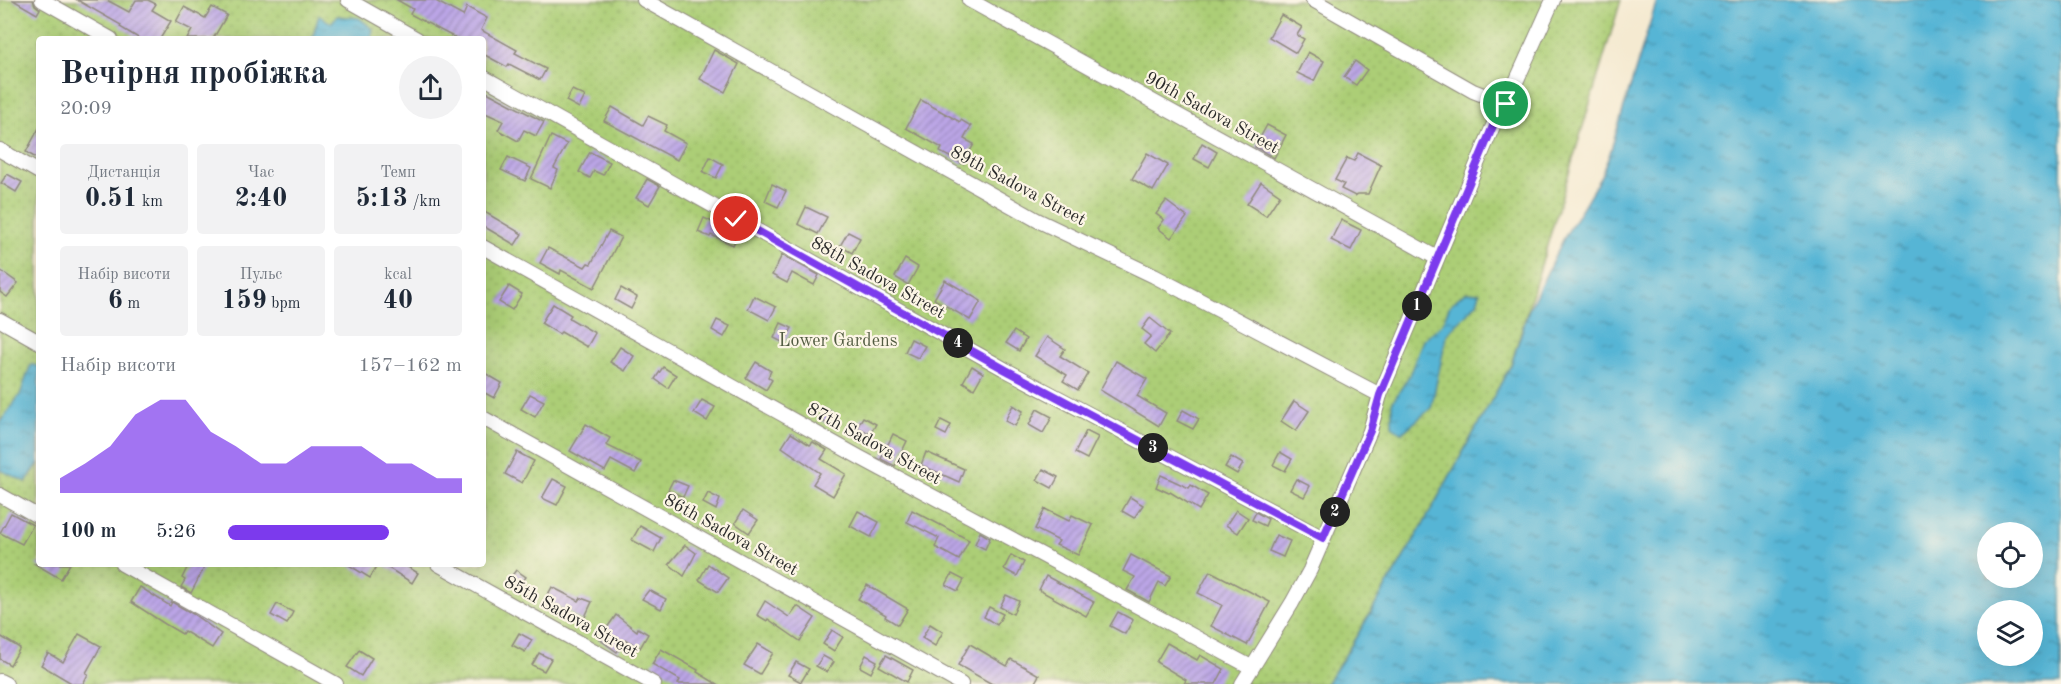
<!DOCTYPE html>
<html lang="uk">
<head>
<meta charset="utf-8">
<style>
	body { margin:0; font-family:"Old Standard TT",serif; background:#f2f2f3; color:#1f2937; height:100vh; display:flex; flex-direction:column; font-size:22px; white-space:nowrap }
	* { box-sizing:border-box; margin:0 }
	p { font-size:20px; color:#747a83 }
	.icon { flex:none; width:33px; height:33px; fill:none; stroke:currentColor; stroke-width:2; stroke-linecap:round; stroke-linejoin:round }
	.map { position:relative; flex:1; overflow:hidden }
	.panel { position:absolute; left:36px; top:36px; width:450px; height:531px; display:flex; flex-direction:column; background:#fff; border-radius:6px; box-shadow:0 6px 24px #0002 }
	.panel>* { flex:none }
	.buttons { position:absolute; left:1977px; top:522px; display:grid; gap:12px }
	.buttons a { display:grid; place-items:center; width:66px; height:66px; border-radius:50%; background:#fff; box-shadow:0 6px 24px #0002; font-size:30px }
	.pin { position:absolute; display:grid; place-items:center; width:51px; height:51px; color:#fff; margin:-26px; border:3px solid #fff; border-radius:50%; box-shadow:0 2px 6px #0007 }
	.km { position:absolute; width:30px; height:30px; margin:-15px; border-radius:50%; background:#222; color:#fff; font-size:16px; line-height:30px; text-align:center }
	.round { display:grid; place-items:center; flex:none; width:63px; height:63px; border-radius:32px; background:#f2f2f3 }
	.head { display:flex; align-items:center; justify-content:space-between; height:102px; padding:0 24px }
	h1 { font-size:33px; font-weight:700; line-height:45px }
	.metrics { display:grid; grid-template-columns:repeat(3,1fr); gap:9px; height:102px; padding:6px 24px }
	.metrics div { display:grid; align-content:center; border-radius:6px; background:#f2f2f3; text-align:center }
	.metrics b { font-size:26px; font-weight:700 }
	.metrics small { font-size:16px; font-weight:400 }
	.metrics p { font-size:16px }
	.chart { height:168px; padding:12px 24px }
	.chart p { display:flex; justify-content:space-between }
	.chart svg { width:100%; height:108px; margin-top:6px; fill:#7c3aed; opacity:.7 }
	ul { padding:0 24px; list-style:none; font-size:20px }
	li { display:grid; grid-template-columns:96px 72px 1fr; align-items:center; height:45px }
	li i { height:15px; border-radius:8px; background:#7c3aed }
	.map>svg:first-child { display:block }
	.park { fill:url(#park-dots); stroke:#6c7c50; stroke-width:1.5; fill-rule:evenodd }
	.water { fill:url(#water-ripples); stroke:#417080; stroke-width:1.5; fill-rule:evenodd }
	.building { fill:url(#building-hatch) }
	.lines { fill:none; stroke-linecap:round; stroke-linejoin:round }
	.street-casing { stroke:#908a7e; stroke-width:16 }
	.street { stroke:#fff; stroke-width:14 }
	.route-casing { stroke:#fff; stroke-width:12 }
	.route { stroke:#7c3aed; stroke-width:8 }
	.labels { text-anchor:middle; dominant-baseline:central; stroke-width:4.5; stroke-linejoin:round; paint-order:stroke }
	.street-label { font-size:18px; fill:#2b2b2b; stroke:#fcf5e5 }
	.park-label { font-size:18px; fill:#525c42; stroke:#fcf5e5 }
</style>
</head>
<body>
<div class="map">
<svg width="2061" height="684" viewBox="0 0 2061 684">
	<defs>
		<pattern id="park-dots" width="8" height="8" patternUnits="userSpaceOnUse" patternTransform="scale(1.5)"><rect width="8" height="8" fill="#acce76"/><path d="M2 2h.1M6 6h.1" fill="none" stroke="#94b166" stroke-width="1.8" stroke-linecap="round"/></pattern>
		<pattern id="water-ripples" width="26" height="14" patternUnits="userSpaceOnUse" patternTransform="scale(1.5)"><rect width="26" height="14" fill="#57b5d5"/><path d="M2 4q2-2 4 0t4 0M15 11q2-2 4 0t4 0" fill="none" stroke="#4893ad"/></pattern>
		<pattern id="building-hatch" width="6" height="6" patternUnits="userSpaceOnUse" patternTransform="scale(1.5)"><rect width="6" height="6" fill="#bca6e7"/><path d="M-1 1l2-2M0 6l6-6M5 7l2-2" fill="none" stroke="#9987bb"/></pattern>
	</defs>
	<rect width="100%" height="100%" fill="#fcf5e5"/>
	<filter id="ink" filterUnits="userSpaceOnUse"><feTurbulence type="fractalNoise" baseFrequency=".0167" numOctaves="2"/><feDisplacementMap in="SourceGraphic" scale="12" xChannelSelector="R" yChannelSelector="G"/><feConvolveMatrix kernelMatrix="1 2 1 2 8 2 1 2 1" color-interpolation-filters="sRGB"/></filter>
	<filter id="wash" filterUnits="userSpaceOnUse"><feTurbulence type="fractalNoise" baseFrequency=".008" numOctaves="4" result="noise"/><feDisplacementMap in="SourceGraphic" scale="24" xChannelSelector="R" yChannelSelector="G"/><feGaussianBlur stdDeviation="1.35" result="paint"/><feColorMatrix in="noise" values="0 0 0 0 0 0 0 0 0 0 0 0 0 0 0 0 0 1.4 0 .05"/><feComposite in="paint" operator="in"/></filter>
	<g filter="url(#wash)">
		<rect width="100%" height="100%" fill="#f5ead1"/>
		<path class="park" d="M 0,0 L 1621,0 L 1511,365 L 1420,530 L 1343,659 L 1326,684 L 0,684 ZM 39,39 L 483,39 L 483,564 L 39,564 Z"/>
		<g class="water">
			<path d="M 1657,0 L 2061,0 L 2061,684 L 1326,684 L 1343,659 L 1420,530 L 1511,365 L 1529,309 L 1564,238 L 1600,178 L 1610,153 ZM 2032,532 L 2032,578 L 1988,578 L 1988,532 ZM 2032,610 L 2032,656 L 1988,656 L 1988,610 Z"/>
			<path d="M 319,15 L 331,23 L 337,16 L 359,18 L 373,29 L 372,39 L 312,39 Z"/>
			<path d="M 1465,292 L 1480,293 L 1477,303 L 1447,334 L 1431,408 L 1402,433 L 1392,426 L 1392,403 L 1409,376 L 1423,340 L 1442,324 L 1450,305 Z"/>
			<path d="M 31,364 L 39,367 L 39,463 L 26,482 L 0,470 L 0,422 L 20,395 Z"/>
		</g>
		<g id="blocks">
			<g class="building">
				<path d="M 13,0 L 33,0 L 35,5 L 40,9 L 37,14 Z"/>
				<path d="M 77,0 L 107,0 L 129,12 L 136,0 L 148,0 L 156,4 L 152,10 L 171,21 L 160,39 L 140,39 L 120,27 L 121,25 Z"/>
				<path d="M 397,0 L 434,0 L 463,16 L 467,7 L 487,18 L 481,30 L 517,50 L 515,53 L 546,69 L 540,80 L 509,64 L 507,67 L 483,54 L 483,39 L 457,39 L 410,14 L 413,9 Z"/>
				<path d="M 184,7 L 205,18 L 212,7 L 227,15 L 213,39 L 187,39 L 192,30 L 176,22 Z"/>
				<path d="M 1281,15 L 1302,27 L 1297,35 L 1304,39 L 1296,53 L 1269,37 Z"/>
				<path d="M 714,50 L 739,64 L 725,92 L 700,79 Z"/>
				<path d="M 1308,52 L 1324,61 L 1314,81 L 1297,73 Z"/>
				<path d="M 1355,61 L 1367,70 L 1356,85 L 1344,77 Z"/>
				<path d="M 483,90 L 544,122 L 536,136 L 524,130 L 518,141 L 498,130 L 503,121 L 483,112 Z"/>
				<path d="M 572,90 L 585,96 L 579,108 L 566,101 Z"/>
				<path d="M 921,100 L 960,122 L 961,120 L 971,126 L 964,139 L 974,144 L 963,164 L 940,152 L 942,148 L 906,128 Z"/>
				<path d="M 612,107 L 643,125 L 648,116 L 667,125 L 664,131 L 686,143 L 677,160 L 604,121 Z"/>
				<path d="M 1267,125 L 1286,135 L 1274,158 L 1255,147 Z"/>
				<path d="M 39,128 L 39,160 L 26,152 Z"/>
				<path d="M 551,136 L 567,144 L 554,168 L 558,170 L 550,188 L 531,179 Z"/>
				<path d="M 1202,143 L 1217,152 L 1209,167 L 1194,159 Z"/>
				<path d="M 590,152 L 610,162 L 603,175 L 594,171 L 590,178 L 579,172 Z"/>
				<path d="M 1147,153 L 1168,165 L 1153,191 L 1132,179 Z"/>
				<path d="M 1358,153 L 1381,165 L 1368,194 L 1358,194 L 1355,196 L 1341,189 L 1344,184 L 1335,180 L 1347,158 L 1354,161 Z"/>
				<path d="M 508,157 L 531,168 L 525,181 L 501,170 Z"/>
				<path d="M 710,157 L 723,164 L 716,178 L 703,172 Z"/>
				<path d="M 7,174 L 22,182 L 16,192 L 1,183 Z"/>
				<path d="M 647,179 L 660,186 L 649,205 L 636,198 Z"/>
				<path d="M 1261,182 L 1280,195 L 1266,216 L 1247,204 Z"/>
				<path d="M 772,184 L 786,191 L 778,207 L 765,201 Z"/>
				<path d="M 1166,201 L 1187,217 L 1171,238 L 1158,228 L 1164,220 L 1156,214 Z"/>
				<path d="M 806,207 L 827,217 L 818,234 L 798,224 Z"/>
				<path d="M 483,211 L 522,234 L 515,245 L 483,226 Z"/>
				<path d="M 704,218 L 738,234 L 733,245 L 711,235 L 710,237 L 698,232 Z"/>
				<path d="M 1341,220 L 1361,230 L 1351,250 L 1331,240 Z"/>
				<path d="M 609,231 L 621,237 L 594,288 L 561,270 L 560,274 L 540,263 L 548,248 L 585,267 L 588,263 L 591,264 Z"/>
				<path d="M 848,232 L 860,238 L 852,253 L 840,246 Z"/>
				<path d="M 782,255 L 819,275 L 814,285 L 792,273 L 787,283 L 772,275 Z"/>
				<path d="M 905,259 L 918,267 L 908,285 L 895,277 Z"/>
				<path d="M 0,270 L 18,283 L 7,297 L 0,292 Z"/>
				<path d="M 945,280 L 981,301 L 970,320 L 934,299 Z"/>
				<path d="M 509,286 L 522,294 L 512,310 L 499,302 Z"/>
				<path d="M 621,288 L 637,297 L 631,309 L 615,300 Z"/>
				<path d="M 754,296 L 776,307 L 769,320 L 748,309 Z"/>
				<path d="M 553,304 L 571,315 L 569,318 L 595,333 L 587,347 L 561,332 L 559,334 L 541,323 Z"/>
				<path d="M 1150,318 L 1170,334 L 1155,353 L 1144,344 L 1151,336 L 1142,329 Z"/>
				<path d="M 717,320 L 730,326 L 724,337 L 712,330 Z"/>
				<path d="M 781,323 L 792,328 L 784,343 L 774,338 Z"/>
				<path d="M 1014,331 L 1026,339 L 1019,351 L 1006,343 Z"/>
				<path d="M 1047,337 L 1065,349 L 1060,356 L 1088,373 L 1078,390 L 1063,381 L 1067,375 L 1035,356 Z"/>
				<path d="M 911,339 L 925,346 L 918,358 L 905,352 Z"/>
				<path d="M 620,347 L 634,356 L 625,371 L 610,362 Z"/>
				<path d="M 1116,361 L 1147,379 L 1137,396 L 1166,413 L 1159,426 L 1100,390 Z"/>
				<path d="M 756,362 L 771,371 L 768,377 L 772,380 L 766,390 L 746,378 Z"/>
				<path d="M 972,366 L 983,373 L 974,389 L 963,382 Z"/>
				<path d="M 663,367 L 676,375 L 668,388 L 655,379 Z"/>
				<path d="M 483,372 L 502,383 L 494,398 L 483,392 Z"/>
				<path d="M 530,394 L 544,401 L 535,417 L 521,409 Z"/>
				<path d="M 702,400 L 715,407 L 707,421 L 694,413 Z"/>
				<path d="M 1294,401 L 1309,411 L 1296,431 L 1281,421 Z"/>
				<path d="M 1013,405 L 1023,411 L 1015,426 L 1005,421 Z"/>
				<path d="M 824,409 L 834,413 L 828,424 L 818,419 Z"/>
				<path d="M 1037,409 L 1052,417 L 1043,433 L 1029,425 Z"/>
				<path d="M 1183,410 L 1199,419 L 1193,429 L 1177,421 Z"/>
				<path d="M 863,417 L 876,424 L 870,434 L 857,427 Z"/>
				<path d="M 941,420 L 951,425 L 946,435 L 936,430 Z"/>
				<path d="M 586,424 L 610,438 L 606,445 L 641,462 L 635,473 L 611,460 L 605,471 L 570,451 Z"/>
				<path d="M 1086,431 L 1098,437 L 1087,459 L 1075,453 Z"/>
				<path d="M 791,433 L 810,445 L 813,442 L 827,450 L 821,459 L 846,474 L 833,496 L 813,484 L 820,473 L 782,447 Z"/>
				<path d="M 893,434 L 907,441 L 895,466 L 881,459 Z"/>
				<path d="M 517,452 L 534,461 L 522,483 L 505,474 Z"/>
				<path d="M 926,452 L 964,469 L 959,482 L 921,465 Z"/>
				<path d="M 1280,452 L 1292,459 L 1285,471 L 1273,465 Z"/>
				<path d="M 1231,457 L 1243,464 L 1237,474 L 1225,467 Z"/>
				<path d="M 1043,469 L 1058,477 L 1052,488 L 1037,480 Z"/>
				<path d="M 1161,475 L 1189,488 L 1191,485 L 1208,495 L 1199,510 L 1170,492 L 1169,493 L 1156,487 Z"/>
				<path d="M 553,479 L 567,486 L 557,505 L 542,498 Z"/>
				<path d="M 1296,479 L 1310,486 L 1304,497 L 1290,490 Z"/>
				<path d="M 673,480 L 688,486 L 683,497 L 668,490 Z"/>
				<path d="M 708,493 L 720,499 L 716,510 L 703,503 Z"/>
				<path d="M 1130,497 L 1143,505 L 1134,518 L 1122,511 Z"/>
				<path d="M 1045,509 L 1069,521 L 1072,515 L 1093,525 L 1078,555 L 1056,545 L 1059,541 L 1035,529 Z"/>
				<path d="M 743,510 L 758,520 L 749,533 L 735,523 Z"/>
				<path d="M 912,510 L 969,540 L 959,560 L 935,547 L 939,538 L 907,522 Z"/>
				<path d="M 1236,510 L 1248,518 L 1238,533 L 1226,525 Z"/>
				<path d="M 858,511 L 879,522 L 871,537 L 850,526 Z"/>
				<path d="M 1256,512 L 1268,519 L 1265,526 L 1252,520 Z"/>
				<path d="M 11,513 L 33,525 L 22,544 L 0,533 Z"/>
				<path d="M 640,526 L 661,538 L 654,552 L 632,540 Z"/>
				<path d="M 980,532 L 990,538 L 985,549 L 975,544 Z"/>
				<path d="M 1276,535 L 1290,541 L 1283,557 L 1269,551 Z"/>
				<path d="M 685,545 L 696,553 L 684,576 L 669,564 Z"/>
				<path d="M 1011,555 L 1024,562 L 1017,576 L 1004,569 Z"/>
				<path d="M 1131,555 L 1171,576 L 1165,586 L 1159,582 L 1149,602 L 1127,590 L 1135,577 L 1123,571 Z"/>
				<path d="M 35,564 L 70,564 L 61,579 Z"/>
				<path d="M 189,564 L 206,564 L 191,593 L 181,587 L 185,580 L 182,578 Z"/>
				<path d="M 347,564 L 378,564 L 370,578 Z"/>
				<path d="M 382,564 L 403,564 L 418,573 L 412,583 Z"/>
				<path d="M 708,564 L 728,578 L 718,592 L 699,580 Z"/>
				<path d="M 516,570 L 526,577 L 518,588 L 508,581 Z"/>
				<path d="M 1210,571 L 1270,602 L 1247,645 L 1211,626 L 1222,605 L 1198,593 Z"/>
				<path d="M 952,574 L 964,580 L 958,591 L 946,585 Z"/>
				<path d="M 1046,576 L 1094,602 L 1086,616 L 1039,590 Z"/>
				<path d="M 867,585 L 908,609 L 898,625 L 885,617 L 886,615 L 858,599 Z"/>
				<path d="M 140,587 L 170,606 L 172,602 L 193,614 L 221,634 L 212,648 L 184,631 L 182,634 L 165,624 L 131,602 Z"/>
				<path d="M 552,587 L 579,601 L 581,598 L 592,602 L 583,621 L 572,616 L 573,614 L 545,600 Z"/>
				<path d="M 649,590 L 666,599 L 661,609 L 642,599 Z"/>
				<path d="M 1006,595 L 1019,601 L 1013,614 L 1000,607 Z"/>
				<path d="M 765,601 L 789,617 L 797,606 L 815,618 L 800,641 L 768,619 L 767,621 L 757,615 Z"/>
				<path d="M 277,604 L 293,612 L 287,624 L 271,615 Z"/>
				<path d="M 989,607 L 1003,614 L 997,625 L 984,617 Z"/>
				<path d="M 1118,612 L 1133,620 L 1125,634 L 1110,626 Z"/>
				<path d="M 616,615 L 637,631 L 638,628 L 648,634 L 640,648 L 626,640 L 617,652 L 599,639 Z"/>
				<path d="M 930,624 L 943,632 L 935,646 L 922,638 Z"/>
				<path d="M 832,630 L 843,637 L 834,651 L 823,644 Z"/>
				<path d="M 519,633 L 532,640 L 525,652 L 512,645 Z"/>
				<path d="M 79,634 L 101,646 L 86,673 L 88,674 L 83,684 L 73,684 L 41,665 L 48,653 L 63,662 Z"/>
				<path d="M 0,636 L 20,648 L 10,665 L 0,659 Z"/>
				<path d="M 1167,643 L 1197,660 L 1200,655 L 1224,669 L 1216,684 L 1184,684 L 1186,680 L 1156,662 Z"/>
				<path d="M 758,644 L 773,653 L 760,674 L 744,665 Z"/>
				<path d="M 970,644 L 1007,666 L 1011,659 L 1039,675 L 1034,684 L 992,684 L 958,665 Z"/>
				<path d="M 661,649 L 698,670 L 697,672 L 717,684 L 678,684 L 680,680 L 652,664 Z"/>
				<path d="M 359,650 L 372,658 L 361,676 L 347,667 Z"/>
				<path d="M 539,653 L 551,659 L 544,671 L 532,665 Z"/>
				<path d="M 866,655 L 877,661 L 871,673 L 860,667 Z"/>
				<path d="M 886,655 L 913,670 L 907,682 L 879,666 Z"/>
				<path d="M 823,656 L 834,662 L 827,672 L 816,666 Z"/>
				<path d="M 796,662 L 809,669 L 801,682 L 788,675 Z"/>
			</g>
		</g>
	</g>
	<g filter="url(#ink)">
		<use href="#blocks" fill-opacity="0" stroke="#908a7e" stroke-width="1.5"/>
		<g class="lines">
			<defs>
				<g id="street">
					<path d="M 42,0 L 111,39"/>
					<path d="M 348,0 L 417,39"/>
					<path d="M 644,0 L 1037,220 L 1154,276 L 1380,395"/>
					<path d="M 969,0 L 1437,258"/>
					<path d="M 1313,0 L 1473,91 L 1506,104"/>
					<path d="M 483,77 L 1006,370 L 1323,538"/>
					<path d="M 0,150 L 39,172"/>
					<path d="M 483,247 L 859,457 L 1251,667"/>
					<path d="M 0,320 L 39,342"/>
					<path d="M 483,418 L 961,684"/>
					<path d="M 0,495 L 39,517"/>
					<path d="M 122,564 L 336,684"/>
					<path d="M 438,564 L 654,684"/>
					<path d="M 0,681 L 6,684"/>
					<path d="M 1242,684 L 1292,603 L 1310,570 L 1370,431 L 1380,395 L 1493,126 L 1506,104 L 1553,0"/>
				</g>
			</defs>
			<use href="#street" class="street-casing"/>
			<use href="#street" class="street"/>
		</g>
	</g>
	<g class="lines" filter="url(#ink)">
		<defs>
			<path id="route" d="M 736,219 L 1006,370 L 1323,538 L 1370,431 L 1380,395 L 1493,126 L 1506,104"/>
		</defs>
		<use href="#route" class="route-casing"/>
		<use href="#route" class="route"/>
	</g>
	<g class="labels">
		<g class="street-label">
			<text transform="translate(1212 113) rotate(29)">90th Sadova Street</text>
			<text transform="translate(1018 186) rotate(28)">89th Sadova Street</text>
			<text transform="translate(878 278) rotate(29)">88th Sadova Street</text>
			<text transform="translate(874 444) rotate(29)">87th Sadova Street</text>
			<text transform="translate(731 535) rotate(29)">86th Sadova Street</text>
			<text transform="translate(571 617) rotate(29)">85th Sadova Street</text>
		</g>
		<g class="park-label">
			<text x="838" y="341">Lower Gardens</text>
		</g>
	</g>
</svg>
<div class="buttons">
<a><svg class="icon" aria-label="locate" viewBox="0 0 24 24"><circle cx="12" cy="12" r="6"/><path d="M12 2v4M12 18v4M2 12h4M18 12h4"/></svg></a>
<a><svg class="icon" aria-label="layers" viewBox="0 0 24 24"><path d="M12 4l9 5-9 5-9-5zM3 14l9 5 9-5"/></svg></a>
</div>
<div class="pin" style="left:1506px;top:104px;background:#1e9e55"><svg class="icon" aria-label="arrive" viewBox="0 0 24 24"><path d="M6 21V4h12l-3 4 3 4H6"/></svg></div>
<div class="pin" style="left:736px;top:219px;background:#d93025"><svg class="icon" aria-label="check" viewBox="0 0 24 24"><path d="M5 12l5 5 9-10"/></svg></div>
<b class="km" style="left:1417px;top:306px">1</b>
<b class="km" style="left:1335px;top:512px">2</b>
<b class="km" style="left:1153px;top:448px">3</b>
<b class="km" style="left:958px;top:343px">4</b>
<section class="panel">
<div class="head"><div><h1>Вечірня пробіжка</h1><p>20:09</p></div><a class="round"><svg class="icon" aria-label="share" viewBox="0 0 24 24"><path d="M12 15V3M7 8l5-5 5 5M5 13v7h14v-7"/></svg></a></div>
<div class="metrics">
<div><p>Дистанція</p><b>0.51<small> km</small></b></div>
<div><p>Час</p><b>2:40</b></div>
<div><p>Темп</p><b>5:13<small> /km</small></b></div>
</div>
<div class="metrics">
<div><p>Набір висоти</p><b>6<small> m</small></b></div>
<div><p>Пульс</p><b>159<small> bpm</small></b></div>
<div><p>kcal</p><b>40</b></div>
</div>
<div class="chart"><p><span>Набір висоти</span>157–162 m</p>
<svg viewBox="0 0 160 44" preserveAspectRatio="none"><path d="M0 44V38L10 32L20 25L30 12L40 6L50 6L60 19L70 25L80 32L90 32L100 25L110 25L120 25L130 32L140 32L150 38L160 38V44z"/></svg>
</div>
<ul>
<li><b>100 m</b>5:26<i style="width:69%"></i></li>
</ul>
</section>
</div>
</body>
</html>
